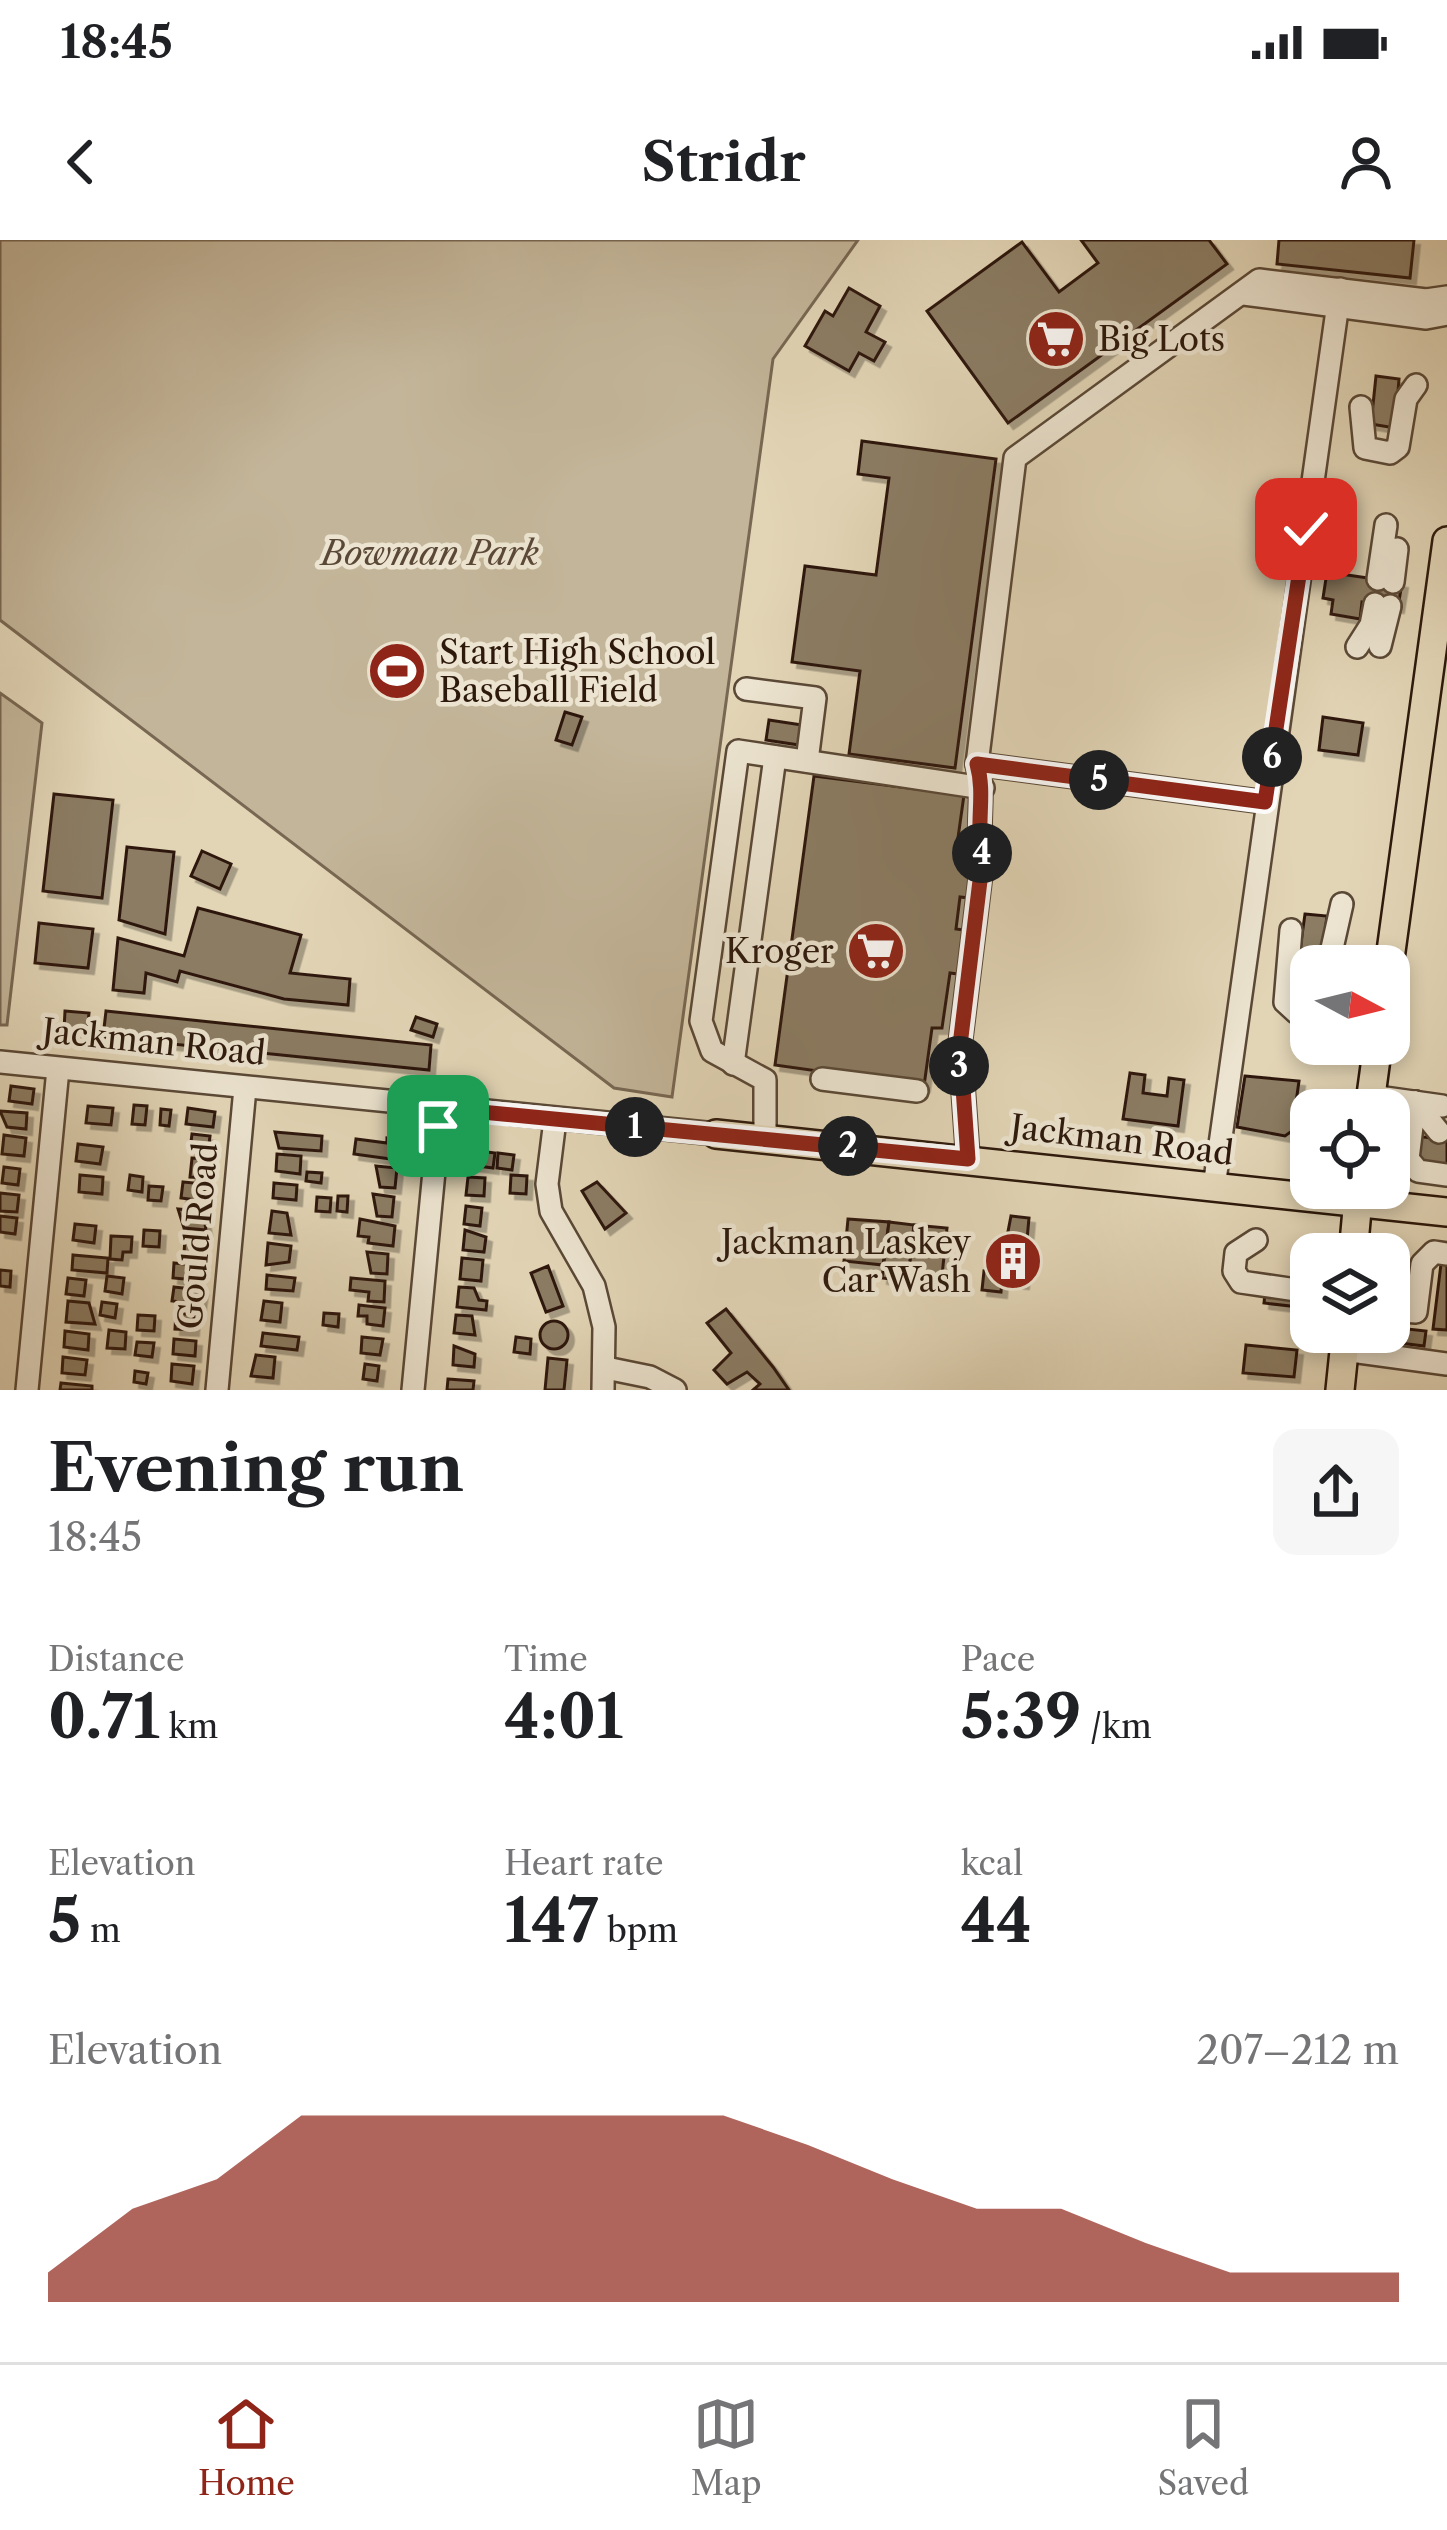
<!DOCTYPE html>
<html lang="en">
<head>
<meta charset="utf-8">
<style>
	body { margin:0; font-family:"Libre Caslon Text",serif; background:#f6f6f6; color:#202124; height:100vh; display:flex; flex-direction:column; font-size:45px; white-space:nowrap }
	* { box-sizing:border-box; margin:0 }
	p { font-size:39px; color:#757577 }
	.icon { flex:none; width:66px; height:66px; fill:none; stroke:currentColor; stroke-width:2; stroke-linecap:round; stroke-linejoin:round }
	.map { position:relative; height:1150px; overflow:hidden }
	.side { display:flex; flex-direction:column; background:#fff; flex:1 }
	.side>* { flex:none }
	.needle { width:78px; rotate:97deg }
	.buttons { position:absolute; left:1290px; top:705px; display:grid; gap:24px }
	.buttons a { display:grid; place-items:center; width:120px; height:120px; border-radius:24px; background:#fff; box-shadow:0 6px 18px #0003; font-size:60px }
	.pin { position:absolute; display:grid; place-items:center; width:102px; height:102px; color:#fff; margin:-51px; border-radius:24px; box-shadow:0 6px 18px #0006 }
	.km { position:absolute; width:60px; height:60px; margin:-30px; border-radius:50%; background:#222; color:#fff; font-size:33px; line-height:60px; text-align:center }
	.round { display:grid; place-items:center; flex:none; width:126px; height:126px; border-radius:24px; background:#f6f6f6 }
	.summary { display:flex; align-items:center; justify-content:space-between; height:204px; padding:0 48px }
	h1 { font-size:66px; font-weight:700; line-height:90px }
	.figures { display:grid; grid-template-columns:repeat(3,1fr); gap:18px; height:204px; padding:12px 48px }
	.figures div { display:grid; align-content:center }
	.figures b { font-size:60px; font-weight:700 }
	.figures small { font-size:33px; font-weight:400 }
	.figures p { font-size:33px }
	.chart { height:336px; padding:24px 48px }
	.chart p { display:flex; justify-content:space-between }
	.chart svg { width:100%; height:216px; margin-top:12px; fill:#8f2418; opacity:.7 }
	.status { display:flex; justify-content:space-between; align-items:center; height:84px; padding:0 60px; background:#fff; direction:ltr }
	.status svg { height:33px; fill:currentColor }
	header { display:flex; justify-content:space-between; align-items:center; height:156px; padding:0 48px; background:#fff; font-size:54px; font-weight:700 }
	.tab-bar { display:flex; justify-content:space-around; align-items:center; height:168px; border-top:3px solid #e0e0e0; background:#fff; font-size:33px; color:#757577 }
	.tab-bar a { display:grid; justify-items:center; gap:6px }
	.tab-bar .active { color:#8f2418 }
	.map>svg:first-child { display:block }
	.green { fill:#c3b599; stroke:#786752; stroke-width:3 }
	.building { fill:#8b7b64; stroke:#2d190c; stroke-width:3; filter:url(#shadow) }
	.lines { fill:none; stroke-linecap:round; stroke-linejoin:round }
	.minor-casing { stroke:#5a4836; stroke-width:26 }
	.major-casing { stroke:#2d190c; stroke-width:32 }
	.minor { stroke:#ece4d0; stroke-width:21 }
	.major { stroke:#e2d5b6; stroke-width:27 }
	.route-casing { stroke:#fff; stroke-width:24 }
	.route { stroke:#8f2418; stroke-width:15 }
	.labels { text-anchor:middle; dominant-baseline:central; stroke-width:9; stroke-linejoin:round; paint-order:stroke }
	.poi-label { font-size:33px; fill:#2d190c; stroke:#ece4d0; text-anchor:start }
	.park-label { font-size:33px; font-style:italic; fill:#5a4836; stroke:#ece4d0 }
	.street-label { font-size:33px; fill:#2d190c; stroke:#ece4d0 }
</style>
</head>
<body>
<div class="status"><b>18:45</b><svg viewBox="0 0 49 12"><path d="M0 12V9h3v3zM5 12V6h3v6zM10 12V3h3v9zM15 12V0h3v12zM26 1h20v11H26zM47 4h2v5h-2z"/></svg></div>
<header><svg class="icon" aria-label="back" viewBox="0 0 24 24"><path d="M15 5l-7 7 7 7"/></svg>Stridr<svg class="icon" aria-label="person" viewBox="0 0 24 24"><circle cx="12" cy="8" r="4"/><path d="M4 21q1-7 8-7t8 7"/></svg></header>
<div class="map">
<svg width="1447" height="1150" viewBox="0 0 1447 1150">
	<defs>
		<filter id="shadow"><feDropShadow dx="5.5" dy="5.5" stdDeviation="0" flood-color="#0004"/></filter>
	</defs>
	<rect width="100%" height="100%" fill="#e2d5b6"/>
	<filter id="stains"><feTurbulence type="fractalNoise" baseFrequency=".00167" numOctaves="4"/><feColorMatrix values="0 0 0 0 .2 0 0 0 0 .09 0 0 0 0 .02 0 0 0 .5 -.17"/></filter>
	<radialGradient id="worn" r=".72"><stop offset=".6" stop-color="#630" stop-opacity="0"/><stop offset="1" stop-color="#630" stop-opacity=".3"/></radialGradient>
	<g class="green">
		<path d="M 0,0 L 858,0 L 773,119 L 672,857 L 614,848 L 0,380 Z"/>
		<path d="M 0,453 L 42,483 L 7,785 L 0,785 Z"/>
	</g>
	<g class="building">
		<path d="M 1081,0 L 1209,0 L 1227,24 L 1008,183 L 927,71 L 1022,2 L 1059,52 L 1098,23 Z"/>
		<path d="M 1279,0 L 1414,0 L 1410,38 L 1277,24 Z"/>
		<path d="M 849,48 L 880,66 L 866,92 L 885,102 L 874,121 L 859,113 L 849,131 L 805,106 L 825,71 L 833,76 Z"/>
		<path d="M 1376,136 L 1399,139 L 1395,188 L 1371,184 Z"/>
		<path d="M 862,201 L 996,219 L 955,528 L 849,514 L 860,431 L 792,422 L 805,326 L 876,335 L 889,238 L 858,234 Z"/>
		<path d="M 1327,332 L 1402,343 L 1398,367 L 1362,362 L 1360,379 L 1331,374 L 1333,360 L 1323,358 Z"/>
		<path d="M 565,472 L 582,477 L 572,505 L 556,500 Z"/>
		<path d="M 1323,477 L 1363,483 L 1358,515 L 1319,510 Z"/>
		<path d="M 769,480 L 802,485 L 799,505 L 766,500 Z"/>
		<path d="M 814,536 L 964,555 L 956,612 L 975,614 L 969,658 L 960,657 L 956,689 L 964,690 L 958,734 L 950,733 L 942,788 L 932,788 L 924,846 L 775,825 Z"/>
		<path d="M 54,554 L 113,560 L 102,658 L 43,651 Z"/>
		<path d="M 127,607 L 174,612 L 165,694 L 119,680 Z"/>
		<path d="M 202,611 L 231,624 L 220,649 L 191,636 Z"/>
		<path d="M 198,668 L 301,695 L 290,733 L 350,739 L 348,765 L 284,759 L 180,731 L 177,742 L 146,733 L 144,753 L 113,750 L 118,698 L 184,716 Z"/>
		<path d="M 1305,674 L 1327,676 L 1321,726 L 1311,726 L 1311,755 L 1294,752 Z"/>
		<path d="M 39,683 L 93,689 L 88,728 L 35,723 Z"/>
		<path d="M 65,771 L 89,773 L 87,792 L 64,790 Z"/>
		<path d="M 106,771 L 431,805 L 429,830 L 103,797 Z"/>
		<path d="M 416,777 L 437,784 L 433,797 L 411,790 Z"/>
		<path d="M 1130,833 L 1145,835 L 1143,853 L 1167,856 L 1169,838 L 1184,840 L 1178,886 L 1123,879 Z"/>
		<path d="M 1245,836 L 1299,841 L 1292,891 L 1285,896 L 1237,887 Z"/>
		<path d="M 11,846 L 34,849 L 32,864 L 9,861 Z"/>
		<path d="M 134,865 L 147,866 L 145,885 L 132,884 Z"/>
		<path d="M 88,866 L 113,868 L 111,885 L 86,883 Z"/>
		<path d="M 188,868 L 215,872 L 213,887 L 186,884 Z"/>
		<path d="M 161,869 L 171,870 L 169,886 L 160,885 Z"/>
		<path d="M 0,871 L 27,873 L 26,889 L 7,887 Z"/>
		<path d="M 275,892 L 322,896 L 321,911 L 279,908 Z"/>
		<path d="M 192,894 L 210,896 L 208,912 L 190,910 Z"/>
		<path d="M 4,895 L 26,898 L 24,916 L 2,914 Z"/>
		<path d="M 1416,896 L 1447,900 L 1447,933 L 1421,929 Z"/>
		<path d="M 387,898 L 400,900 L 398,920 L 354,914 L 356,899 L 387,903 Z"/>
		<path d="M 78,904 L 103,907 L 100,924 L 76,921 Z"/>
		<path d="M 472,910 L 495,913 L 493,928 L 470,925 Z"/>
		<path d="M 498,913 L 514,915 L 512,930 L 497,928 Z"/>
		<path d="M 277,914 L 301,916 L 300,934 L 276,931 Z"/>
		<path d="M 192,918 L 208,919 L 206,938 L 190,937 Z"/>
		<path d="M 376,926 L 397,928 L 395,948 L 380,947 Z"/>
		<path d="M 4,927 L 20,929 L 18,945 L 2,943 Z"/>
		<path d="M 307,932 L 322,933 L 321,943 L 306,941 Z"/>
		<path d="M 80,935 L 103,937 L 102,954 L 79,952 Z"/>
		<path d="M 130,935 L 143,937 L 142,952 L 128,950 Z"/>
		<path d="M 511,935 L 527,936 L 526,954 L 510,953 Z"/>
		<path d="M 468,937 L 485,938 L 484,956 L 466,955 Z"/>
		<path d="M 183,942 L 205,944 L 204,961 L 181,958 Z"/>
		<path d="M 597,942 L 626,973 L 605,989 L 582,951 Z"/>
		<path d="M 274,943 L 297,945 L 296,960 L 273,958 Z"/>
		<path d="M 149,946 L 163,947 L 161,961 L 148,960 Z"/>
		<path d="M 0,953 L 19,955 L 17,972 L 0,971 Z"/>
		<path d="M 373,954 L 394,957 L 392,977 L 377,976 Z"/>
		<path d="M 338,956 L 348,956 L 347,972 L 337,971 Z"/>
		<path d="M 317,957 L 331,958 L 330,972 L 316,971 Z"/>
		<path d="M 466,966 L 482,968 L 480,986 L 464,984 Z"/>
		<path d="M 178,969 L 203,971 L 206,990 L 184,988 Z"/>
		<path d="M 272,971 L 287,973 L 291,995 L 269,993 Z"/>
		<path d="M 0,976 L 17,978 L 15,994 L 0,992 Z"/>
		<path d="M 1011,976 L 1029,978 L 1023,1043 L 1002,1041 L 1001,1052 L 982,1050 L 984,1031 L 1000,1033 Z"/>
		<path d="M 360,979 L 395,986 L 393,1006 L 368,1003 L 369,997 L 358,996 Z"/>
		<path d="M 848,979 L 889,982 L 883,1025 L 844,1021 Z"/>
		<path d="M 889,982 L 914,985 L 908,1041 L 882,1038 Z"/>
		<path d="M 75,984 L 96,986 L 94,1003 L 73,1000 Z"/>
		<path d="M 914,985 L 947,988 L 941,1045 L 908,1041 Z"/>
		<path d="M 144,990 L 160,991 L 159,1007 L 143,1006 Z"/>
		<path d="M 465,990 L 486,997 L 484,1012 L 463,1010 Z"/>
		<path d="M 111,996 L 132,997 L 131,1012 L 123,1012 L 122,1020 L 110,1019 Z"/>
		<path d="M 185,998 L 203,1000 L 201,1016 L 184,1014 Z"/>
		<path d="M 268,1003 L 291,1006 L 289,1022 L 266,1025 Z"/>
		<path d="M 367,1012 L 388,1014 L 387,1034 L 371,1033 Z"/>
		<path d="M 73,1015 L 108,1018 L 107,1033 L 72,1030 Z"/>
		<path d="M 462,1018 L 483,1020 L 481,1041 L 460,1039 Z"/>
		<path d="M 174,1023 L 197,1025 L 196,1040 L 173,1038 Z"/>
		<path d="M 1441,1024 L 1447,1025 L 1447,1090 L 1433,1089 Z"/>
		<path d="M 548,1026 L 563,1066 L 546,1072 L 531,1033 Z"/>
		<path d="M 0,1030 L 11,1031 L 10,1047 L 0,1046 Z"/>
		<path d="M 267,1035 L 295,1038 L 293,1051 L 266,1049 Z"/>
		<path d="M 107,1036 L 124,1038 L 122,1054 L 105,1051 Z"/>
		<path d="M 68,1038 L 86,1040 L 84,1056 L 66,1054 Z"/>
		<path d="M 351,1038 L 385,1041 L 384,1062 L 368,1061 L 369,1052 L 350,1050 Z"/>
		<path d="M 174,1047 L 202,1050 L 200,1064 L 172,1061 Z"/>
		<path d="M 459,1047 L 474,1048 L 479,1060 L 487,1061 L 486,1070 L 457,1067 Z"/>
		<path d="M 1265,1054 L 1300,1056 L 1299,1067 L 1264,1063 Z"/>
		<path d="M 68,1061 L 89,1063 L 95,1084 L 66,1082 Z"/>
		<path d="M 264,1061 L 282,1063 L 280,1082 L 261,1080 Z"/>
		<path d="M 102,1062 L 117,1064 L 115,1078 L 100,1075 Z"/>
		<path d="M 359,1065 L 385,1068 L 383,1086 L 367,1084 L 367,1076 L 358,1076 Z"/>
		<path d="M 726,1069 L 773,1127 L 789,1150 L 753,1150 L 760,1144 L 747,1132 L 727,1144 L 714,1130 L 731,1113 L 707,1083 Z"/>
		<path d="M 176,1073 L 194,1075 L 193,1090 L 175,1089 Z"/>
		<path d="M 324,1073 L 339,1074 L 338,1087 L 323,1085 Z"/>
		<path d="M 138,1075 L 155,1076 L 154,1091 L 137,1090 Z"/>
		<path d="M 456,1075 L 472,1076 L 475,1095 L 454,1093 Z"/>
		<circle cx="554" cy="1095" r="14"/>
		<path d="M 1389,1087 L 1426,1091 L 1424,1106 L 1384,1101 Z"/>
		<path d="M 109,1090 L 126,1092 L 125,1109 L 107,1108 Z"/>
		<path d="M 65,1091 L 89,1094 L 88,1110 L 64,1107 Z"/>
		<path d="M 263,1093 L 299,1097 L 297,1110 L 261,1106 Z"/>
		<path d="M 362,1097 L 383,1099 L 380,1115 L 361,1113 Z"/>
		<path d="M 516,1097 L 531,1099 L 530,1114 L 514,1112 Z"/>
		<path d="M 174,1099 L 196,1101 L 195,1116 L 173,1114 Z"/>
		<path d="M 137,1102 L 154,1103 L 152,1117 L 135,1115 Z"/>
		<path d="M 1246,1105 L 1297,1110 L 1294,1137 L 1243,1133 Z"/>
		<path d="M 454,1106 L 475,1114 L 474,1127 L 453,1125 Z"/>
		<path d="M 256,1115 L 275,1117 L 273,1138 L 251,1136 Z"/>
		<path d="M 63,1117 L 87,1120 L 85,1135 L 62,1133 Z"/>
		<path d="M 548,1118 L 567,1120 L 564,1150 L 545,1150 Z"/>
		<path d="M 172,1124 L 194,1126 L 192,1144 L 171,1141 Z"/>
		<path d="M 365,1124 L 379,1126 L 377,1141 L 363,1139 Z"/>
		<path d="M 135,1131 L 148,1133 L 146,1144 L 134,1142 Z"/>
		<path d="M 448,1139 L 474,1141 L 473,1150 L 447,1150 Z"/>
		<path d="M 61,1143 L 92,1146 L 92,1150 L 60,1150 Z"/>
	</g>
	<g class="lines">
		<defs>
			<g id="minor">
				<path d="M 1244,54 L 1426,78 L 1447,74"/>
				<path d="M 1361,167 L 1365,208 L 1390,213 L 1398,207 L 1406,159 L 1416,145"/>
				<path d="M 1378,339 L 1386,285"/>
				<path d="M 1393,342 L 1397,309"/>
				<path d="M 1380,406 L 1390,366"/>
				<path d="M 1357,407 L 1371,385 L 1375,364"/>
				<path d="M 746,449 L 815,458 L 807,521"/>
				<path d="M 977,524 L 1265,562"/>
				<path d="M 1291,690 L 1285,762 L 1297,773 L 1311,774"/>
				<path d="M 1328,726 L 1342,664"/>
				<path d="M 0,822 L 716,894"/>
				<path d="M 733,824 L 775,517"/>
				<path d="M 822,839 L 917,851"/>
				<path d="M 1371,856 L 1442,866"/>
				<path d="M 1415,862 L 1408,919 L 1418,931 L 1447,935"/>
				<path d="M 1415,862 L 1439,892"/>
				<path d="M 555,880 L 547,944 L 551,971 L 594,1046 L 604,1087 L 603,1150"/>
				<path d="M 765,898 L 765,840 L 712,811 L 701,781 L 738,511 L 983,548"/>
				<path d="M 968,919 L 960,805 L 983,616 C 975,585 986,555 977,524 L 1015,218 L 1259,40 L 1426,60 L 1447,57"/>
				<path d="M 1214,947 L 1340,49"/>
				<path d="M 1256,1000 L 1236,1013 L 1234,1031 L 1241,1042 L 1310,1052"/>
				<path d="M 1389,1070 L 1416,1072 L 1422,1024 L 1434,1012 L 1447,1014"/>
				<path d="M 1344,1110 L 1447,1124"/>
				<path d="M 606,1128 L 650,1137 L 675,1150"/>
				<path d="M 27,1150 L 58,829"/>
				<path d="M 217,1150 L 245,848"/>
				<path d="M 413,1150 L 440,869"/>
			</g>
			<g id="major">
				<path d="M 1389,726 L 1447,301"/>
				<path d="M 1369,870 L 1378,804"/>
				<path d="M 716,894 L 1447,972"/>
				<path d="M 1353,1014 L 1359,948"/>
				<path d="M 1340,1150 L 1346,1092"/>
			</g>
		</defs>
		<use href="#minor" class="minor-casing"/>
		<use href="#major" class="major-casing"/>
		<use href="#minor" class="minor"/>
		<use href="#major" class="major"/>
	</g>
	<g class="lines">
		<defs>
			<path id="route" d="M 438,886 L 440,868 L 968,919 L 960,805 L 983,616 C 975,585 986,556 977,524 L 1265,562 L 1306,289"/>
		</defs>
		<use href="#route" class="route-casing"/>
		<use href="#route" class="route"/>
	</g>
	<defs>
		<symbol id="supermarket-disc" viewBox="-11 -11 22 22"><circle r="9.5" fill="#8f2418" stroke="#ece4d0"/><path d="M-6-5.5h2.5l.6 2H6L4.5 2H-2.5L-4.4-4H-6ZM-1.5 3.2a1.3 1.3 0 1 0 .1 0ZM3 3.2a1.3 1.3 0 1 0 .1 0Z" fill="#fff"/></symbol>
		<symbol id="stadium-disc" viewBox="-11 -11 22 22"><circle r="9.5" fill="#8f2418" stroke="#ece4d0"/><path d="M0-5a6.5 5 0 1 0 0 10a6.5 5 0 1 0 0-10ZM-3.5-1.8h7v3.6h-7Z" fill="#fff"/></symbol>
		<symbol id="building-disc" viewBox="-11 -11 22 22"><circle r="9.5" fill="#8f2418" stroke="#ece4d0"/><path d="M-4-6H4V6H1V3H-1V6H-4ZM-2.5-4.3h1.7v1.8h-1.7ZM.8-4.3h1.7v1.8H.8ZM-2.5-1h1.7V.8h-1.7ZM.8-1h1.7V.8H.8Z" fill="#fff"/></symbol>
	</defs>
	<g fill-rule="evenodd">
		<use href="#supermarket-disc" x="1023" y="66" width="66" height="66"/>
		<use href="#stadium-disc" x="364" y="398" width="66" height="66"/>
		<use href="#supermarket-disc" x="843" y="678" width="66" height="66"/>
		<use href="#building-disc" x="980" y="988" width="66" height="66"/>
	</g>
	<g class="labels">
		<g class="poi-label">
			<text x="1098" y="99">Big Lots</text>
			<text x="439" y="412">Start High School<tspan x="439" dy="38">Baseball Field</tspan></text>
			<text x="834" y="711" text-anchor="end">Kroger</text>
			<text x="971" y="1002" text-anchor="end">Jackman Laskey<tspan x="971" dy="38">Car Wash</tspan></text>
		</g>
		<g class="park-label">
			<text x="430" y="313">Bowman Park</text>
		</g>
		<g class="street-label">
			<text transform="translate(154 802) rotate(6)">Jackman Road</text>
			<text transform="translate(1122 900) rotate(7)">Jackman Road</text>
			<text transform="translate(198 996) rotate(-85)">Gould Road</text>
		</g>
	</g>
	<rect width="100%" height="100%" filter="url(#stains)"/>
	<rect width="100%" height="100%" fill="url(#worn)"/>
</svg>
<div class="buttons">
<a><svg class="needle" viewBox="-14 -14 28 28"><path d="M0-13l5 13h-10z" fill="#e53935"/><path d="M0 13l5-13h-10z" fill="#757577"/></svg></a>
<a><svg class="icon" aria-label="locate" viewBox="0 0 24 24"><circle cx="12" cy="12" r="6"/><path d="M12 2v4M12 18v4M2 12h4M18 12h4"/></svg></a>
<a><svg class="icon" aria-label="layers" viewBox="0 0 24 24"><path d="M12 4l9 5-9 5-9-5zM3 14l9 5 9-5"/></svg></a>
</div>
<div class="pin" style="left:438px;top:886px;background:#1e9e55"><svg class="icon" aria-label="arrive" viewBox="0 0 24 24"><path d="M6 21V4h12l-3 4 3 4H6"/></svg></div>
<div class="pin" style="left:1306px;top:289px;background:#d93025"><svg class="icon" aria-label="check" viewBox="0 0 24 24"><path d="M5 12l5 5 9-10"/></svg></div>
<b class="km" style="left:635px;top:887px">1</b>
<b class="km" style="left:848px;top:906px">2</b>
<b class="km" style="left:959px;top:826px">3</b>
<b class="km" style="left:982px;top:613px">4</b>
<b class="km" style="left:1099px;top:540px">5</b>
<b class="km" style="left:1272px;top:517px">6</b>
</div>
<section class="side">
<div class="summary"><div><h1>Evening run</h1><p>18:45</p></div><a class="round"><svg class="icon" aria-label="share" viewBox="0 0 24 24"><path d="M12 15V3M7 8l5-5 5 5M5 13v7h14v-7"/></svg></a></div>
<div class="figures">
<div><p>Distance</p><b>0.71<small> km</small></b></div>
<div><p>Time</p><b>4:01</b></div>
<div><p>Pace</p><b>5:39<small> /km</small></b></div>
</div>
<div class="figures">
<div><p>Elevation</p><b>5<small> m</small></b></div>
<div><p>Heart rate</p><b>147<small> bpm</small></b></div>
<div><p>kcal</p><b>44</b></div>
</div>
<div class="chart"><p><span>Elevation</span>207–212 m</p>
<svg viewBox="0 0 160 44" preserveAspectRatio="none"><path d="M0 44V38L10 25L20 19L30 6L40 6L50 6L60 6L70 6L80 6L90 12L100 19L110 25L120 25L130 32L140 38L150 38L160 38V44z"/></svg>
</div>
</section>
<nav class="tab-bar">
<a class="active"><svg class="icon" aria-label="home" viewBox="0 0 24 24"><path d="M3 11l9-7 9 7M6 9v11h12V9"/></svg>Home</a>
<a><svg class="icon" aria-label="map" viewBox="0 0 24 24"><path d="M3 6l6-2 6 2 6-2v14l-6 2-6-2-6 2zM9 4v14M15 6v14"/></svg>Map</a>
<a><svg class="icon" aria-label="saved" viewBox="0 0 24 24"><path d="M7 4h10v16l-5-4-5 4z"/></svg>Saved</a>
</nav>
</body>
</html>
